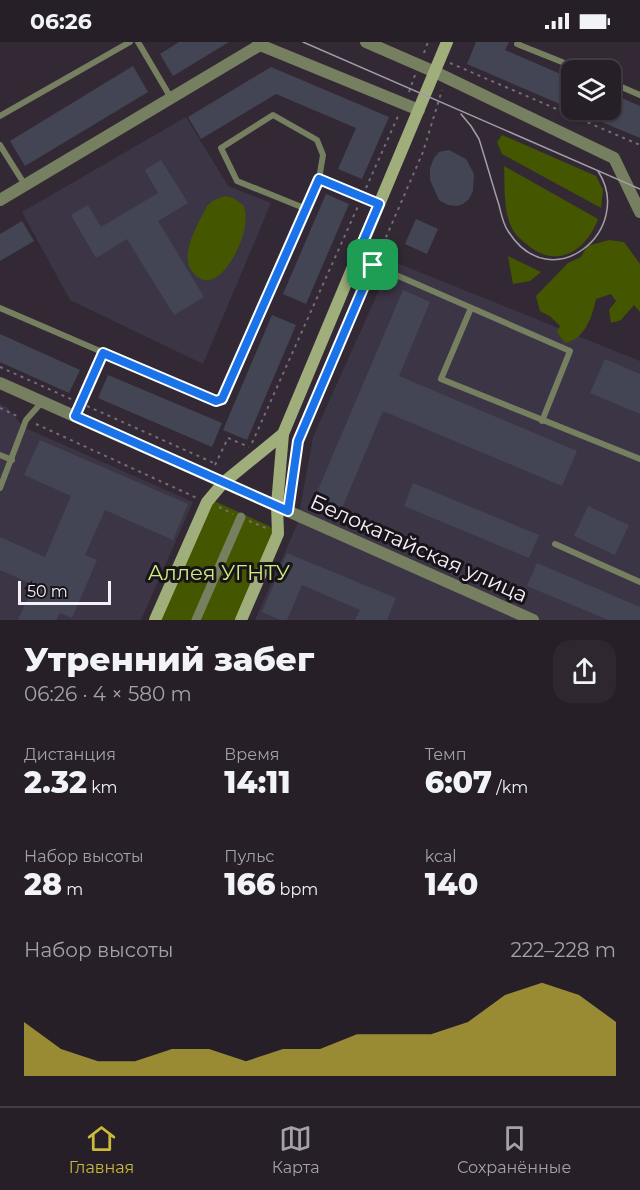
<!DOCTYPE html>
<html lang="ru">
<head>
<meta charset="utf-8">
<style>
	body { margin:0; font-family:Montserrat,sans-serif; background:#2e2730; color:#f1f3f6; height:100vh; display:flex; flex-direction:column; font-size:22px; white-space:nowrap }
	* { box-sizing:border-box; margin:0 }
	p { font-size:20px; color:#a4a2a8 }
	.icon { flex:none; width:33px; height:33px; fill:none; stroke:currentColor; stroke-width:2; stroke-linecap:round; stroke-linejoin:round }
	.map { position:relative; height:578px; overflow:hidden }
	.panel { display:flex; flex-direction:column; background:#261f28; flex:1 }
	.panel>* { flex:none }
	.controls { position:absolute; left:561px; top:18px; display:grid; gap:12px }
	.controls a { display:grid; place-items:center; width:60px; height:60px; border-radius:12px; background:#261f28; box-shadow:0 2px 4px #0004,0 0 0 2px #423d45; font-size:30px }
	.scale { position:absolute; left:18px; bottom:15px; width:93px; box-sizing:border-box; padding-left:6px; border:3px solid #f5f0f8; border-top:0; font-size:16px; line-height:21px; white-space:nowrap; color:#f5f0f8; -webkit-text-stroke:4px #181419; paint-order:stroke }
	.pin { position:absolute; display:grid; place-items:center; width:51px; height:51px; color:#fff; margin:-26px; border-radius:12px; box-shadow:0 3px 9px #0006 }
	.round { display:grid; place-items:center; flex:none; width:63px; height:63px; border-radius:18px; background:#2e2730 }
	.summary { display:flex; align-items:center; justify-content:space-between; height:102px; padding:0 24px }
	h1 { font-size:33px; font-weight:800; line-height:45px }
	.metrics { display:grid; grid-template-columns:repeat(3,1fr); gap:9px; height:102px; padding:6px 24px }
	.metrics div { display:grid; align-content:center }
	.metrics b { font-size:30px; font-weight:800 }
	.metrics small { font-size:16px; font-weight:400 }
	.metrics p { font-size:16px }
	.chart { height:168px; padding:12px 24px }
	.chart p { display:flex; justify-content:space-between }
	.chart svg { width:100%; height:108px; margin-top:6px; fill:#caba3a; opacity:.7 }
	.status { display:flex; justify-content:space-between; align-items:center; height:42px; padding:0 30px; background:#261f28; direction:ltr }
	.status svg { height:16px; fill:currentColor }
	.menu { display:flex; justify-content:space-around; align-items:center; height:84px; border-top:2px solid #423d45; background:#261f28; font-size:16px; color:#a4a2a8 }
	.menu a { display:grid; justify-items:center; gap:3px }
	.menu .on { color:#caba3a }
	.map>svg:first-child { display:block }
	.education { fill:#3c3545 }
	.green { fill:#455600 }
	.building { fill:#444554 }
	.lines { fill:none; stroke-linecap:round; stroke-linejoin:round }
	.path { stroke:#746c77; stroke-width:2; stroke-dasharray:3 4.5; stroke-linecap:butt }
	.service { stroke:#767f5f; stroke-width:6 }
	.pedestrian { stroke:#767f5f; stroke-width:9 }
	.minor { stroke:#767f5f; stroke-width:12 }
	.tertiary { stroke:#767f5f; stroke-width:12 }
	.secondary { stroke:#9fae7a; stroke-width:12 }
	.tram { stroke:#a39da6; stroke-width:1.5 }
	.route-casing { stroke:#fff; stroke-width:12 }
	.route { stroke:#1a73e8; stroke-width:8 }
	.labels { text-anchor:middle; dominant-baseline:central; stroke-width:6; stroke-linejoin:round; paint-order:stroke }
	.street-label { font-size:21px; fill:#f5f0f8; stroke:#181419 }
	.park-label { font-size:21px; fill:#ceec80; stroke:#181419 }
</style>
</head>
<body>
<div class="status"><b>06:26</b><svg viewBox="0 0 49 12"><path d="M0 12V9h3v3zM5 12V6h3v6zM10 12V3h3v9zM15 12V0h3v12zM26 1h20v11H26zM47 4h2v5h-2z"/></svg></div>
<div class="map">
<svg width="640" height="578" viewBox="0 0 640 578">
	<rect width="100%" height="100%" fill="#322935"/>
	<g class="education">
		<path d="M 186,75 L 228,144 L 271,161 L 203,322 L 70,258 L 22,170 Z"/>
		<path d="M 392,219 L 640,319 L 640,578 L 255,578 L 297,483 L 313,395 Z"/>
		<path d="M 0,362 L 8,366 L 23,385 L 193,460 L 141,578 L 0,578 Z"/>
	</g>
	<g class="green">
		<path d="M 502,93 L 596,134 L 603,148 L 601,166 L 502,112 L 497,100 Z"/>
		<path d="M 504,124 L 598,177 C 587,207 559,227 530,205 C 523,199 514,193 511,184 C 503,167 505,143 504,124 Z"/>
		<path d="M 225,154 L 233,156 L 243,163 C 253,182 233,226 215,236 C 209,239 203,239 198,235 C 174,219 198,183 207,164 L 214,158 Z"/>
		<path d="M 609,198 L 624,200 L 640,222 L 640,270 L 634,263 L 621,278 L 611,281 L 609,268 L 616,259 L 611,252 L 596,257 C 592,275 585,297 565,301 L 557,290 L 560,284 L 551,275 L 540,269 L 536,254 L 568,221 L 581,215 L 587,204 Z"/>
		<path d="M 508,214 L 541,230 L 530,239 L 513,242 Z"/>
		<path d="M 210,457 L 269,484 L 278,492 L 241,578 L 155,578 Z"/>
	</g>
	<g class="building">
		<path d="M 179,0 L 229,0 L 173,34 L 160,12 Z"/>
		<path d="M 476,0 L 509,0 L 505,8 L 572,37 L 562,63 L 467,22 Z"/>
		<path d="M 133,24 L 148,50 L 25,124 L 10,99 Z"/>
		<path d="M 271,25 L 389,75 L 362,137 L 338,127 L 356,86 L 276,52 L 201,97 L 188,75 Z"/>
		<path d="M 610,51 L 640,64 L 640,96 L 573,68 L 610,68 Z"/>
		<path d="M 449,108 L 466,117 L 474,132 L 473,149 L 469,157 L 463,162 L 457,164 L 448,163 L 439,158 L 430,138 L 430,126 L 434,116 L 439,110 Z"/>
		<path d="M 161,118 L 188,161 L 158,179 L 204,255 L 174,273 L 127,197 L 96,216 L 71,173 L 88,163 L 101,185 L 158,151 L 145,128 Z"/>
		<path d="M 326,152 L 349,162 L 306,262 L 283,252 Z"/>
		<path d="M 416,177 L 438,187 L 427,212 L 405,202 Z"/>
		<path d="M 22,179 L 34,199 L 0,219 L 0,192 Z"/>
		<path d="M 403,248 L 430,260 L 399,334 L 577,409 L 562,444 L 383,369 L 342,466 L 315,455 Z"/>
		<path d="M 272,273 L 296,283 L 247,398 L 223,388 Z"/>
		<path d="M 0,292 L 80,328 L 69,351 L 0,320 Z"/>
		<path d="M 605,317 L 640,332 L 640,372 L 590,351 Z"/>
		<path d="M 108,333 L 222,381 L 212,405 L 98,356 Z"/>
		<path d="M 40,398 L 188,462 L 173,498 L 105,468 L 85,513 L 97,518 L 72,576 L 60,571 L 56,578 L 18,578 L 34,543 L 0,528 L 0,495 L 45,515 L 71,454 L 24,433 Z"/>
		<path d="M 413,441 L 539,493 L 529,516 L 404,464 Z"/>
		<path d="M 588,464 L 629,483 L 615,513 L 574,494 Z"/>
		<path d="M 287,511 L 396,556 L 387,578 L 355,578 L 360,568 L 302,543 L 287,578 L 280,578 L 262,570 Z"/>
		<path d="M 537,521 L 640,565 L 640,578 L 608,578 L 527,544 Z"/>
	</g>
	<g class="lines">
		<g class="path">
			<path d="M 424,11 L 428,0"/>
			<path d="M 450,21 L 640,103"/>
			<path d="M 409,50 L 415,33"/>
			<path d="M 366,146 L 399,72"/>
			<path d="M 377,216 L 423,110 L 442,48"/>
			<path d="M 0,325 L 73,358"/>
			<path d="M 87,364 L 216,422"/>
			<path d="M 0,366 L 17,374"/>
			<path d="M 36,382 L 197,456"/>
			<path d="M 252,401 L 359,162"/>
			<path d="M 215,423 L 228,396 L 249,405"/>
			<path d="M 291,454 L 298,399 L 370,232"/>
			<path d="M 219,465 L 233,472"/>
			<path d="M 249,479 L 266,486"/>
		</g>
		<g class="service">
			<path d="M 138,0 L 171,56"/>
			<path d="M 518,0 L 517,2 L 582,28"/>
			<path d="M 610,40 L 640,53"/>
			<path d="M 0,74 L 130,0"/>
			<path d="M 0,103 L 25,143"/>
			<path d="M 304,166 L 237,139 L 221,106 L 273,73 L 317,98 L 323,113 L 319,137 L 379,162"/>
			<path d="M 357,216 L 570,309 L 542,379"/>
			<path d="M 0,266 L 216,359 L 222,357 L 319,137"/>
			<path d="M 471,266 L 441,337 L 640,417"/>
			<path d="M 74,374 L 103,311"/>
			<path d="M 0,413 L 12,418"/>
			<path d="M 0,446 L 26,378 L 42,360"/>
			<path d="M 555,502 L 640,540"/>
		</g>
		<path class="pedestrian" d="M 196,578 L 241,475"/>
		<g class="minor">
			<path d="M 435,30 L 614,116 L 640,170"/>
			<path d="M 0,158 L 260,3"/>
			<path d="M 0,341 L 533,578"/>
		</g>
		<g class="tertiary">
			<path d="M 258,0 L 260,3 L 419,68"/>
			<path d="M 366,0 L 435,30"/>
		</g>
		<g class="secondary">
			<path d="M 155,578 L 207,460 L 223,441 L 283,392"/>
			<path d="M 241,578 L 278,492 L 277,463 L 283,392 L 447,0"/>
		</g>
		<g class="tram">
			<path d="M 303,0 L 640,147"/>
			<path d="M 461,72 L 471,84 L 479,97 C 486,119 492,141 499,163 C 501,171 503,182 508,189 C 551,258 636,188 598,129"/>
		</g>
	</g>
	<g class="lines">
		<defs>
			<path id="route" d="M 319,137 L 379,162 L 356,216 L 373,223 L 298,399 L 288,469 L 75,374 L 103,311 L 216,359 L 222,357 Z"/>
		</defs>
		<use href="#route" class="route-casing"/>
		<use href="#route" class="route"/>
	</g>
	<g class="labels">
		<g class="street-label">
			<text transform="translate(419 506) rotate(24)">Белокатайская улица</text>
		</g>
		<g class="park-label">
			<text x="219" y="530">Аллея УГНТУ</text>
		</g>
	</g>
</svg>
<div class="controls">
<a><svg class="icon" aria-label="layers" viewBox="0 0 24 24"><path d="M12 4l9 5-9 5-9-5zM3 14l9 5 9-5"/></svg></a>
</div>
<div class="scale">50 m</div>
<div class="pin" style="left:373px;top:223px;background:#1e9e55"><svg class="icon" aria-label="arrive" viewBox="0 0 24 24"><path d="M6 21V4h12l-3 4 3 4H6"/></svg></div>
</div>
<section class="panel">
<div class="summary"><div><h1>Утренний забег</h1><p>06:26 · 4 × 580 m</p></div><a class="round"><svg class="icon" aria-label="share" viewBox="0 0 24 24"><path d="M12 15V3M7 8l5-5 5 5M5 13v7h14v-7"/></svg></a></div>
<div class="metrics">
<div><p>Дистанция</p><b>2.32<small> km</small></b></div>
<div><p>Время</p><b>14:11</b></div>
<div><p>Темп</p><b>6:07<small> /km</small></b></div>
</div>
<div class="metrics">
<div><p>Набор высоты</p><b>28<small> m</small></b></div>
<div><p>Пульс</p><b>166<small> bpm</small></b></div>
<div><p>kcal</p><b>140</b></div>
</div>
<div class="chart"><p><span>Набор высоты</span>222–228 m</p>
<svg viewBox="0 0 160 44" preserveAspectRatio="none"><path d="M0 44V22L10 33L20 38L30 38L40 33L50 33L60 38L70 33L80 33L90 27L100 27L110 27L120 22L130 11L140 6L150 11L160 22V44z"/></svg>
</div>
</section>
<nav class="menu">
<a class="on"><svg class="icon" aria-label="home" viewBox="0 0 24 24"><path d="M3 11l9-7 9 7M6 9v11h12V9"/></svg>Главная</a>
<a><svg class="icon" aria-label="map" viewBox="0 0 24 24"><path d="M3 6l6-2 6 2 6-2v14l-6 2-6-2-6 2zM9 4v14M15 6v14"/></svg>Карта</a>
<a><svg class="icon" aria-label="saved" viewBox="0 0 24 24"><path d="M7 4h10v16l-5-4-5 4z"/></svg>Сохранённые</a>
</nav>
</body>
</html>
